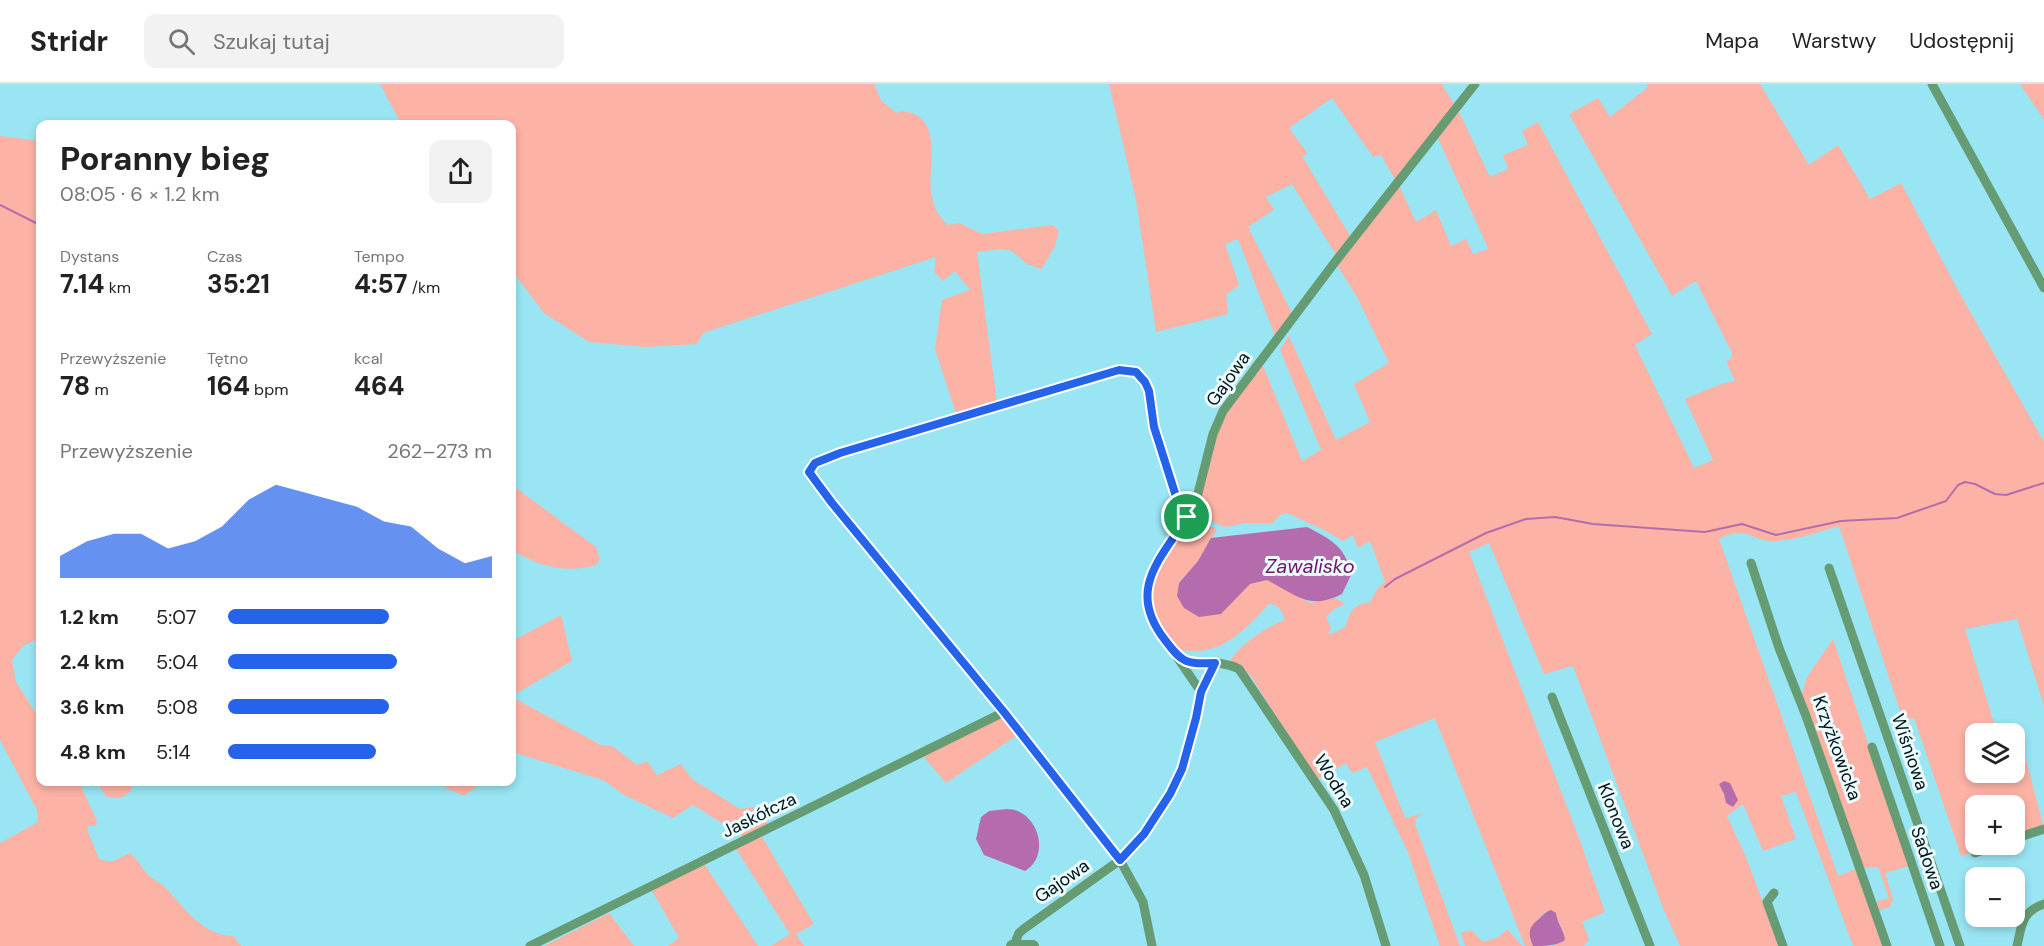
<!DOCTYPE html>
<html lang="pl">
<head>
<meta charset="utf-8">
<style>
	body { margin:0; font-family:"DM Sans",sans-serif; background:#f2f2f2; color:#222; height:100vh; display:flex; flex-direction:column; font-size:22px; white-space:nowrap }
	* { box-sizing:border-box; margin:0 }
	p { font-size:20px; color:#767676 }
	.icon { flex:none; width:33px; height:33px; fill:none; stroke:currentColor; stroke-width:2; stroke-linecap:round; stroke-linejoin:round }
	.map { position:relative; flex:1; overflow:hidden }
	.side { position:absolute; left:36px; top:36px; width:480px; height:666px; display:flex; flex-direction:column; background:#fff; border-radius:12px; box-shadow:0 3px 9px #0003 }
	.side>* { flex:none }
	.tools { position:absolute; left:1965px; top:639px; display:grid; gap:12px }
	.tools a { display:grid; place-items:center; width:60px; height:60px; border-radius:12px; background:#fff; box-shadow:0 3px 9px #0003; font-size:30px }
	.pin { position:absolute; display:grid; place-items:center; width:51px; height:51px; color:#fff; margin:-26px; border:3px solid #fff; border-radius:50%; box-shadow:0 2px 6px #0007 }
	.round { display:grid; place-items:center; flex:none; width:63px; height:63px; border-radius:12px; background:#f2f2f2 }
	.overview { display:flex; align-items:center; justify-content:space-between; height:102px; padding:0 24px }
	h1 { font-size:33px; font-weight:700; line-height:45px }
	.figures { display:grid; grid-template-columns:repeat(3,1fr); gap:9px; height:102px; padding:6px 24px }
	.figures div { display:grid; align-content:center }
	.figures b { font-size:26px; font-weight:700 }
	.figures small { font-size:16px; font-weight:400 }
	.figures p { font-size:16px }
	.chart { height:168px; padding:12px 24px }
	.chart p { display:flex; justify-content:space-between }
	.chart svg { width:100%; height:108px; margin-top:6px; fill:#2563eb; opacity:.7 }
	ul { padding:0 24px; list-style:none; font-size:20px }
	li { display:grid; grid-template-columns:96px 72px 1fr; align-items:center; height:45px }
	li i { height:15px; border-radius:8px; background:#2563eb }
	header { display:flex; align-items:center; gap:36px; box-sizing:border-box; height:84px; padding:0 30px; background:#fff; border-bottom:2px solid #e0e0e0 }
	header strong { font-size:28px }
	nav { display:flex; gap:33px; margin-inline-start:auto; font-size:21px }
	.search { width:420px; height:54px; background:#f2f2f2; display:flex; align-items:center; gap:15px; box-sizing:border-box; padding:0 21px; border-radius:12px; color:#767676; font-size:22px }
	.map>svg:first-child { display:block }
	.green { fill:#fcb3a5; fill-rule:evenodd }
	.water { fill:#b56cac }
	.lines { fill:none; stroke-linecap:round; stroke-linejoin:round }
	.stream { stroke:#b56cac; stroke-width:2 }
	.minor { stroke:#669c73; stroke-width:9 }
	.tertiary { stroke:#669c73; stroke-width:12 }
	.route-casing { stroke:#fff; stroke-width:12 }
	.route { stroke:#2563eb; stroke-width:8 }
	.labels { text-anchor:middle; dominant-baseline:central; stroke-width:6; stroke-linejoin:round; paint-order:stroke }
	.street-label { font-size:18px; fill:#001317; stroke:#ecfbfd }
	.water-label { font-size:20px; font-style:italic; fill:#6f1569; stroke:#ecfbfd }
</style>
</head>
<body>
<header>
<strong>Stridr</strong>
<div class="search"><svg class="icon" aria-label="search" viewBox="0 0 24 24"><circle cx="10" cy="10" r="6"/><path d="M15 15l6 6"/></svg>Szukaj tutaj</div>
<nav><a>Mapa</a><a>Warstwy</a><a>Udostępnij</a></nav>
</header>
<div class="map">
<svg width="2044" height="862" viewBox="0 0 2044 862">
	<rect width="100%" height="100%" fill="#9ae5f3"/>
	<g class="green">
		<path d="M 380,0 L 874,0 L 881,16 L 896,29 C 903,27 907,27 914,30 C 941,40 928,87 931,108 C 933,122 938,132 948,141 L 959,139 L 982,150 L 1053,141 L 1059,147 L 1055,162 L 1042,185 L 1027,180 L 1012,167 L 1001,165 L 977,168 L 997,319 L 956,330 L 935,265 L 942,216 L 970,206 L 955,187 L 943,197 L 934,188 L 936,173 L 703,249 L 697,260 L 646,263 L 589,258 L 544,229 L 518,195 L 512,183 L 512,40 L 401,40 Z"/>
		<path d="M 1109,0 L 1442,0 L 1461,32 L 1490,93 L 1508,85 L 1503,71 L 1528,61 L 1522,47 L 1538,38 L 1652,250 L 1635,261 L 1694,384 L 1713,376 L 1685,315 C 1702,308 1717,300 1735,297 L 1726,277 L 1731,275 L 1732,269 L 1696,197 L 1672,212 L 1569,30 L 1598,14 L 1610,33 L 1648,3 L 1647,0 L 1760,0 L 1809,81 L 1838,61 L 1870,115 L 1901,99 L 1959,208 L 2044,358 L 2044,622 L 2017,535 L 1965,545 L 1997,649 L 1976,650 L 1976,688 L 2014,688 L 2015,680 L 2026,676 L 2044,744 L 2015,754 L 2014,722 L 1976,722 L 1976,760 L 1995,761 L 1961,772 L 1914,634 L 1903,636 L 1839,442 C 1818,448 1795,457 1773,457 C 1747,457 1749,440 1719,455 L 1838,792 L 1856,785 L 1869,820 L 1889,814 L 1878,783 L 1861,784 L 1800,616 L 1807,593 L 1833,555 L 1909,782 L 1885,789 L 1893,815 L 1890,823 L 1873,828 L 1885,862 L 1853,862 L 1796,708 L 1781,712 L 1796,755 L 1763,767 L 1743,720 L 1727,732 L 1746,773 L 1779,862 L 1680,862 L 1663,824 L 1573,582 L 1544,590 L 1489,459 L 1469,468 L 1579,754 L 1605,828 L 1582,838 L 1589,855 L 1584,862 L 1554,862 L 1562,844 L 1556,834 L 1546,827 C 1534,841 1526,842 1533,862 L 1525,862 L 1435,634 L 1375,658 L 1405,734 L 1425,729 L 1417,733 L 1415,740 L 1460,862 L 1440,862 L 1407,766 L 1367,683 L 1352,689 L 1346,679 L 1315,697 L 1251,592 L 1230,576 C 1243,559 1265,543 1285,536 C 1281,527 1280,520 1269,520 C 1250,541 1227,566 1197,567 C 1191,567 1184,567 1179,565 C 1170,560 1163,547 1159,539 C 1153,524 1150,510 1154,494 C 1160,476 1176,458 1187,442 L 1198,447 L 1204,443 L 1214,443 L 1217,448 L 1211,454 L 1198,477 L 1179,499 L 1250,500 L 1267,496 L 1311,519 L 1335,514 L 1345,520 L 1334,525 L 1326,533 L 1331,544 L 1328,550 L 1336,548 L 1346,542 C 1349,527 1355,520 1370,518 L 1378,504 L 1385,498 L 1370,457 L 1358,464 L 1353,451 L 1343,457 L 1324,446 L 1287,429 L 1280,431 L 1273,439 L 1246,439 L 1226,443 L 1215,439 L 1194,425 L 1213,350 L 1261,277 L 1302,377 L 1321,366 L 1280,266 L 1289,252 L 1336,356 L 1370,338 L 1354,300 L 1389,279 L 1357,213 L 1335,178 L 1338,174 L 1292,100 L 1266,113 L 1274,126 L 1248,143 L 1294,233 L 1277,257 L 1238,155 L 1225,160 L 1239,201 L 1226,211 L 1228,230 L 1156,248 L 1136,116 ZM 1332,14 L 1373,73 L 1381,71 L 1397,99 L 1352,155 L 1302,72 L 1308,70 L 1289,44 ZM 1436,50 L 1488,164 L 1488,165 L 1473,170 L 1466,155 L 1451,162 L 1436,126 L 1416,138 L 1398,99 Z"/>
		<path d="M 2020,0 L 2044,0 L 2044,36 Z"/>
		<path d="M 0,52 L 40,57 L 40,554 L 23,562 L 12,576 L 16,598 L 40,636 L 40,698 L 79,698 L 97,737 L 96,742 L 88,742 L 88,748 L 99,775 L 111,778 L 130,769 C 137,775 142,784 148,791 C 154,796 161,799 167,805 C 184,824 204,852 233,852 L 241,862 L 0,862 L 0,759 L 38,738 L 37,726 L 0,656 Z"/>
		<path d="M 512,401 L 596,463 L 600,475 L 596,481 C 565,490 538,482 512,466 Z"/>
		<path d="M 561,531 L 572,577 L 512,612 L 512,557 Z"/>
		<path d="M 512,613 L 601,661 L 612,662 L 637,681 L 647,677 L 657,691 L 681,680 L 692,695 L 740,725 L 755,723 L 770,742 L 746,754 L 693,721 L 673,734 L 624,711 L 603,696 L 512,668 Z"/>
		<path d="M 1003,632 L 1019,650 L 946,699 L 922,671 Z"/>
		<path d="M 96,698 L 131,698 L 131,707 L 121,714 L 107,713 Z"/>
		<path d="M 434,698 L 480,698 L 479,701 L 464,712 Z"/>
		<path d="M 761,751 L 814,840 L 796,850 L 804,862 L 771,862 L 790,850 L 736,765 Z"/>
		<path d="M 705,781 L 758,862 L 668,862 L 679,854 L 651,805 Z"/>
		<path d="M 609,829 L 634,862 L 544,862 Z"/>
		<path d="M 1507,845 L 1522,862 L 1465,862 L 1461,849 L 1471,846 L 1483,858 L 1499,853 Z"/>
	</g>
	<g class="water">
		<path d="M 1307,443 C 1332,456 1343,461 1352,489 L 1342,510 C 1309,527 1296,511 1267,496 L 1250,500 L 1221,530 L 1199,533 L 1184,524 L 1177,512 L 1179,499 L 1198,477 L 1211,454 Z"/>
		<path d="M 1724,697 L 1730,699 L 1738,716 L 1733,723 L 1726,719 L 1724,710 L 1719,700 Z"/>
		<path d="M 1007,725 C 1037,725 1052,771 1025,787 L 984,771 L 976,755 L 981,733 L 989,727 Z"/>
		<path d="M 1551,826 L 1556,829 C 1557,839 1564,846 1565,856 C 1557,862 1544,862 1533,862 C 1528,850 1528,843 1539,835 C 1543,831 1545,828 1551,826 Z"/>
	</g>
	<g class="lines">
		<g class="stream">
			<path d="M 0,121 L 40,141"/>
			<path d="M 1385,503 L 1395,495 L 1486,449 L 1526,435 L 1555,433 L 1593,440 L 1705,448 L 1742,440 L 1776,451 L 1841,437 L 1897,434 L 1946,417 L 1958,401 L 1965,398 L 1975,400 L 1995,410 L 2006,411 L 2044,399"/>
		</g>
		<g class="minor">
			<path d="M 1932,0 L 2044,204"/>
			<path d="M 1751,479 L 1779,564 L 1806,632 L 1887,862"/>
			<path d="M 1829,484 L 1960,862"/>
			<path d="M 1179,574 C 1200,584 1218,574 1239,585 L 1334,726 L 1364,791 L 1386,862"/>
			<path d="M 1201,608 L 1215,579"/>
			<path d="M 1552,613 L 1650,862"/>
			<path d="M 1872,663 L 1940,862"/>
			<path d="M 2014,755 L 2044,745"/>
			<path d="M 1975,769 L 1999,760"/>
			<path d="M 1774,809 L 1767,818 L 1783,862"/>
			<path d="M 1014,861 L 1019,849 L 1025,844 L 1120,776 L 1144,750 L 1170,710 L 1183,685 L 1196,634 L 1201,608 L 1151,535 L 1147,506 L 1155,480 L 1194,425 L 1213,350 L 1223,327 L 1335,178 L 1475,0"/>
			<path d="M 530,862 L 1004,628"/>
			<path d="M 1152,862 L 1143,818 L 1120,776 L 1004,628 L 832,419 L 809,388 L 815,379 L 840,369 L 1119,286 L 1132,287 L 1141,292 L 1149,307 L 1154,343 L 1180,425 L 1187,433"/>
			<path d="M 2017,862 C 2022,841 2021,828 2044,820"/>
		</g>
		<path class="tertiary" d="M 1012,862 L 1033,862"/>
	</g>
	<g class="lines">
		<defs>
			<path id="route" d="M 1119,286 L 1136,288 L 1145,298 L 1149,307 L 1154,343 L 1180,425 L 1187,433 C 1160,476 1126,506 1165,556 C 1183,580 1186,580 1215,579 L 1201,608 L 1196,634 L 1182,685 L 1170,710 L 1144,750 L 1120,776 L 1004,628 L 832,419 L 809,388 L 815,379 L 840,369 Z"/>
		</defs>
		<use href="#route" class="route-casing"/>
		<use href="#route" class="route"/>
	</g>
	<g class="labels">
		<g class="street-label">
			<text transform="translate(1228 295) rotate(-55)">Gajowa</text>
			<text transform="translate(1837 664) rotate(70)">Krzyżkowicka</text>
			<text transform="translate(1910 668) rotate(71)">Wiśniowa</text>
			<text transform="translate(1334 697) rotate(58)">Wodna</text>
			<text transform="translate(759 731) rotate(-26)">Jaskółcza</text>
			<text transform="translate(1616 732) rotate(68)">Klonowa</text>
			<text transform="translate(1927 774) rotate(71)">Sadowa</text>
			<text transform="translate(1062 797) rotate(-35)">Gajowa</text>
		</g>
		<g class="water-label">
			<text x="1310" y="482">Zawalisko</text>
		</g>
	</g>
</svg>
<div class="tools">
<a><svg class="icon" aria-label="layers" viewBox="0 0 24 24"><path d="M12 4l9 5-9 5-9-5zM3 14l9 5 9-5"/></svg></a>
<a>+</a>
<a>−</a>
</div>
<div class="pin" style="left:1187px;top:433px;background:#1e9e55"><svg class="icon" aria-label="arrive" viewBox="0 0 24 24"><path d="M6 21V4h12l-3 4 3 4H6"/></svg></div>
<section class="side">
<div class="overview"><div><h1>Poranny bieg</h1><p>08:05 · 6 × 1.2 km</p></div><a class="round"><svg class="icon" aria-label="share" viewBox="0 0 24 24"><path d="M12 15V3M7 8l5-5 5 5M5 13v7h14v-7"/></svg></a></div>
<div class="figures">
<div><p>Dystans</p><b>7.14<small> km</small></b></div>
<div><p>Czas</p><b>35:21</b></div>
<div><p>Tempo</p><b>4:57<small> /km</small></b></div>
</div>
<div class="figures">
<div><p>Przewyższenie</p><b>78<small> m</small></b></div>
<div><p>Tętno</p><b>164<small> bpm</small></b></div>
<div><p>kcal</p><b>464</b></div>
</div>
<div class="chart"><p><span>Przewyższenie</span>262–273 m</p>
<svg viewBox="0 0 160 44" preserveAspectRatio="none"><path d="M0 44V35L10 29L20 26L30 26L40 32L50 29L60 23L70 12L80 6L90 9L100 12L110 15L120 21L130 23L140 32L150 38L160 35V44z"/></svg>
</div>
<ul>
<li><b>1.2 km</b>5:07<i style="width:61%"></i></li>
<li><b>2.4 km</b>5:04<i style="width:64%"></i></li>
<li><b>3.6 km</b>5:08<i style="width:61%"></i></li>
<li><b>4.8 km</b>5:14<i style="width:56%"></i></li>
</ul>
</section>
</div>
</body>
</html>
